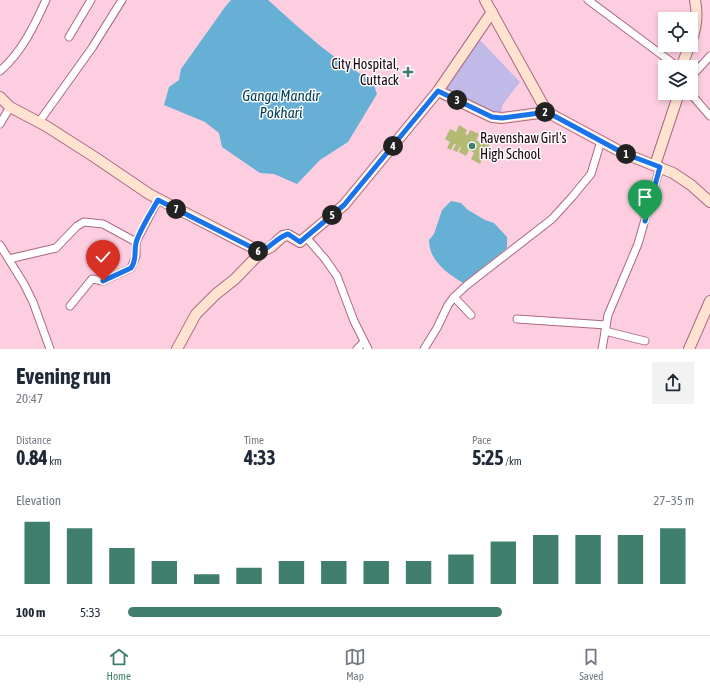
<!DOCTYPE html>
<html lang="en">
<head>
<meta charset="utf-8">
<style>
	body { margin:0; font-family:"Asap Condensed",sans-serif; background:#f2f2f3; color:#1f2937; height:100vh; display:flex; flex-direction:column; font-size:15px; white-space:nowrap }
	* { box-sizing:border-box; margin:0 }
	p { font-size:13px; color:#747a83 }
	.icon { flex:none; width:22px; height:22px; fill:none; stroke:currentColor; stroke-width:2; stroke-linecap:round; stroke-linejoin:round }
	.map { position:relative; height:349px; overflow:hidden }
	.panel { display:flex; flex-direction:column; background:#fff; flex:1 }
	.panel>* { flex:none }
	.controls { position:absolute; left:658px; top:12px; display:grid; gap:8px }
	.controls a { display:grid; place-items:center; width:40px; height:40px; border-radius:0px; background:#fff; box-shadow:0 2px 6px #0003; font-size:20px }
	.pin { position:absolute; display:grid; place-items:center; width:34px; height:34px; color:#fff; margin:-41px -17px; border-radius:50% 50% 50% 0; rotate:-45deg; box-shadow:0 0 4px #0007 }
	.pin .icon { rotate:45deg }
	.km { position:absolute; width:20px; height:20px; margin:-10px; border-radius:50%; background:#222; color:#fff; font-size:11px; line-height:20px; text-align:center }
	.round { display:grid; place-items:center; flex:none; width:42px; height:42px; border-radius:0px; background:#f2f2f3 }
	.head { display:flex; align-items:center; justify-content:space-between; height:68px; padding:0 16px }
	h1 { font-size:22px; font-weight:700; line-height:30px }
	.metrics { display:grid; grid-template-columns:repeat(3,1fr); gap:6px; height:68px; padding:4px 16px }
	.metrics div { display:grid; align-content:center }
	.metrics b { font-size:20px; font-weight:700 }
	.metrics small { font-size:11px; font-weight:400 }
	.metrics p { font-size:11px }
	.chart { height:112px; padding:8px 16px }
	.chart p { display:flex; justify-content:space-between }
	.chart svg { width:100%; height:72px; margin-top:4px; stroke:#407f6d; stroke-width:6 }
	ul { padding:0 16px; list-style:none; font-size:13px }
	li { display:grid; grid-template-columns:64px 48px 1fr; align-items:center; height:30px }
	li i { height:10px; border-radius:5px; background:#407f6d }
	.tabs { display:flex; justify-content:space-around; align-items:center; height:56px; border-top:1px solid #e0e1e3; background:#fff; font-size:11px; color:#747a83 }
	.tabs a { display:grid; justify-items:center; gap:2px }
	.tabs .active { color:#407f6d }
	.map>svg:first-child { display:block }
	.green { fill:#c1b9e8 }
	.water { fill:#66afd5 }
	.building { fill:#b3ba73 }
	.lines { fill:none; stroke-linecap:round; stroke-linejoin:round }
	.street-casing { stroke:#ab6885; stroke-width:9 }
	.secondary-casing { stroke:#ab6885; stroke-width:12 }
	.street { stroke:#fff; stroke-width:7 }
	.secondary { stroke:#ffe3d0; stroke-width:10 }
	.route-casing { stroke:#fff; stroke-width:8 }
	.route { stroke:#1a73e8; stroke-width:5 }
	.poi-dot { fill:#407f6d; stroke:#fefefe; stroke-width:1.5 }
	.labels { text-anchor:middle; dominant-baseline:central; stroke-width:3; stroke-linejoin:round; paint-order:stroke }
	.poi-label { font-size:14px; fill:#1c0510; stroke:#fefefe; text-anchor:end }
	.water-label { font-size:15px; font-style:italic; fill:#004059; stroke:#fefefe }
</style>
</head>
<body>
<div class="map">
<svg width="710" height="349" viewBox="0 0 710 349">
	<rect width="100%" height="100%" fill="#fccee0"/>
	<path class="green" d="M 478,38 L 520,82 L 503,104 L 501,113 L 497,115 L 445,89 Z"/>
	<g class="water">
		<path d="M 231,0 L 268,0 C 301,29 332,60 372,80 L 377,94 L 348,142 L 320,160 L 297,184 L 274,174 L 260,173 L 222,147 L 219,133 L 205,122 L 164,105 L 169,87 L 179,80 L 181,69 L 225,7 Z"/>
		<path d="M 451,201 L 461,203 L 468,210 L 485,220 L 494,223 L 507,237 L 507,248 L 463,283 C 447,273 429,261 429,240 L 434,234 L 442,210 Z"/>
	</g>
	<path class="building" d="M 459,125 L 467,130 L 465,134 L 468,135 L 470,130 L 479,134 L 476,140 L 480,142 L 483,137 L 491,141 L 488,148 L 493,150 L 489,160 L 483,157 L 480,164 L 471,159 L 474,153 L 469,150 L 466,156 L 459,152 L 461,147 L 460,147 L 457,152 L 453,150 L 456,144 L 454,144 L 451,150 L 447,148 L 450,142 L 445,139 L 450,129 L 456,132 Z"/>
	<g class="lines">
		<defs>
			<g id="street">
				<path d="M 588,0 L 678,67"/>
				<path d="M 69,37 L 91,0"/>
				<path d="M 0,71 C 22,52 34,26 46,0"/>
				<path d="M 691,77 L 710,56"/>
				<path d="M 690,93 L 710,116"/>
				<path d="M 39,122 L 92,48 L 122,0"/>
				<path d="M 0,124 L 10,107"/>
				<path d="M 306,237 L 325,259 L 337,276 L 354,321 L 368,349"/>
				<path d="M 0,245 L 24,284 L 33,302 L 50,349"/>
				<path d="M 9,259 L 56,248 L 77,226 L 84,222 L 103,224 L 136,242 L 158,200"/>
				<path d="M 454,297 L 471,315"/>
				<path d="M 70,306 L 92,279 L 103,281 L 131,268 L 136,256 L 136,242"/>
				<path d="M 517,319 L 606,325"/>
				<path d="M 605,331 L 645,341"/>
				<path d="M 357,349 L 364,342"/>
				<path d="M 424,349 L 437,328 L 448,305 L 454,297 L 467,285 L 552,219 L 572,197 L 591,174 L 601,141"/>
				<path d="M 602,349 L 608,315 L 638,244 L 660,167"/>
			</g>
			<g id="secondary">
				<path d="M 485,0 L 547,112 L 623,153 L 673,173 L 691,185 L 710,202"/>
				<path d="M 691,42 C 697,27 698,15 695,0"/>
				<path d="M 681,67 L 690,45"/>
				<path d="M 438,91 L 492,117 L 502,118 L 547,112"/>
				<path d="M 0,97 L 10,107 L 46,126 L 96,158 L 149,194 L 261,252"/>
				<path d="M 655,165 L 679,93"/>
				<path d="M 177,349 L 196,314 L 216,294 L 235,279 L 261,252 L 271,247 L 283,236 L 288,235 L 300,242 L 344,205 L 438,91 L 492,12"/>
				<path d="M 689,349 L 710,301"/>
			</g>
		</defs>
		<use href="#street" class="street-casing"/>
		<use href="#secondary" class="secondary-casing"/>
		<use href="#street" class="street"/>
		<use href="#secondary" class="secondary"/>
	</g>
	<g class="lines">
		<defs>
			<path id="route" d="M 103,281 L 131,268 C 137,260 134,252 136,243 C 139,231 152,211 158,200 L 261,252 C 270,247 278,237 288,234 L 300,242 L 344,205 L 438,91 L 492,117 L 502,118 L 547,112 L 623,153 L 660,167 L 645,221"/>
		</defs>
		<use href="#route" class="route-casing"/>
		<use href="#route" class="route"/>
	</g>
	<g class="poi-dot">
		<path d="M406 66h4v4h4v4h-4v4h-4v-4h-4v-4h4z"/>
		<circle cx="472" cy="146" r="4"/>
	</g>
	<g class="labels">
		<g class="poi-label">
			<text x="399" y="64">City Hospital,<tspan x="399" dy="16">Cuttack</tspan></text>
			<text x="480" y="138" text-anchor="start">Ravenshaw Girl's<tspan x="480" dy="16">High School</tspan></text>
		</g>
		<g class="water-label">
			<text x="281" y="95">Ganga Mandir<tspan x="281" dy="17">Pokhari</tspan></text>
		</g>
	</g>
</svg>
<div class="controls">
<a><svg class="icon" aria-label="locate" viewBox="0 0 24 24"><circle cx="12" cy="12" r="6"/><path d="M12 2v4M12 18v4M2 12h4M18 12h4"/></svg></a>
<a><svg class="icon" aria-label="layers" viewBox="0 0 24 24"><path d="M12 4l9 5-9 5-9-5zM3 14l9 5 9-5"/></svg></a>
</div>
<div class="pin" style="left:645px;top:221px;background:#1e9e55"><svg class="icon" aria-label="arrive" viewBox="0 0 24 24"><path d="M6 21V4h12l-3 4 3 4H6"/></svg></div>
<div class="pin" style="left:103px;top:281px;background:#d93025"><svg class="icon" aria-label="check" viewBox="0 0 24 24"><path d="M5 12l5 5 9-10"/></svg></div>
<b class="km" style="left:626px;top:154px">1</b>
<b class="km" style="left:545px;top:112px">2</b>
<b class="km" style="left:457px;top:100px">3</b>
<b class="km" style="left:393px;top:146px">4</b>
<b class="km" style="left:332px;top:215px">5</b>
<b class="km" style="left:258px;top:251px">6</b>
<b class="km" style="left:176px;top:209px">7</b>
</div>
<section class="panel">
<div class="head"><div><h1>Evening run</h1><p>20:47</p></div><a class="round"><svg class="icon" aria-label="share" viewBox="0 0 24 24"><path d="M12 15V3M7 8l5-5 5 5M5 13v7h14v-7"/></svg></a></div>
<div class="metrics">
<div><p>Distance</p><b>0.84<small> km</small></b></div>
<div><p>Time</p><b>4:33</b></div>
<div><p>Pace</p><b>5:25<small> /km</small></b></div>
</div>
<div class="chart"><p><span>Elevation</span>27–35 m</p>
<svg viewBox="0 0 160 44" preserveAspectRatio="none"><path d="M5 44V6M15 44V10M25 44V22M35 44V30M45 44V38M55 44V34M65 44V30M75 44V30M85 44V30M95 44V30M105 44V26M115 44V18M125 44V14M135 44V14M145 44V14M155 44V10"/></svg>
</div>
<ul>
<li><b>100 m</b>5:33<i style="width:66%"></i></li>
</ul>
</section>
<nav class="tabs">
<a class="active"><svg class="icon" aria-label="home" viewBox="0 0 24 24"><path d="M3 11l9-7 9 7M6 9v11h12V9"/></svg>Home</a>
<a><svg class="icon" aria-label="map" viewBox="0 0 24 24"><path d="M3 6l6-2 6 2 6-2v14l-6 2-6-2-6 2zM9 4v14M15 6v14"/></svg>Map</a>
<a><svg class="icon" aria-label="saved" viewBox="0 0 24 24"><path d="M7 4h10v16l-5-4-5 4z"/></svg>Saved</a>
</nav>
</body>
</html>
